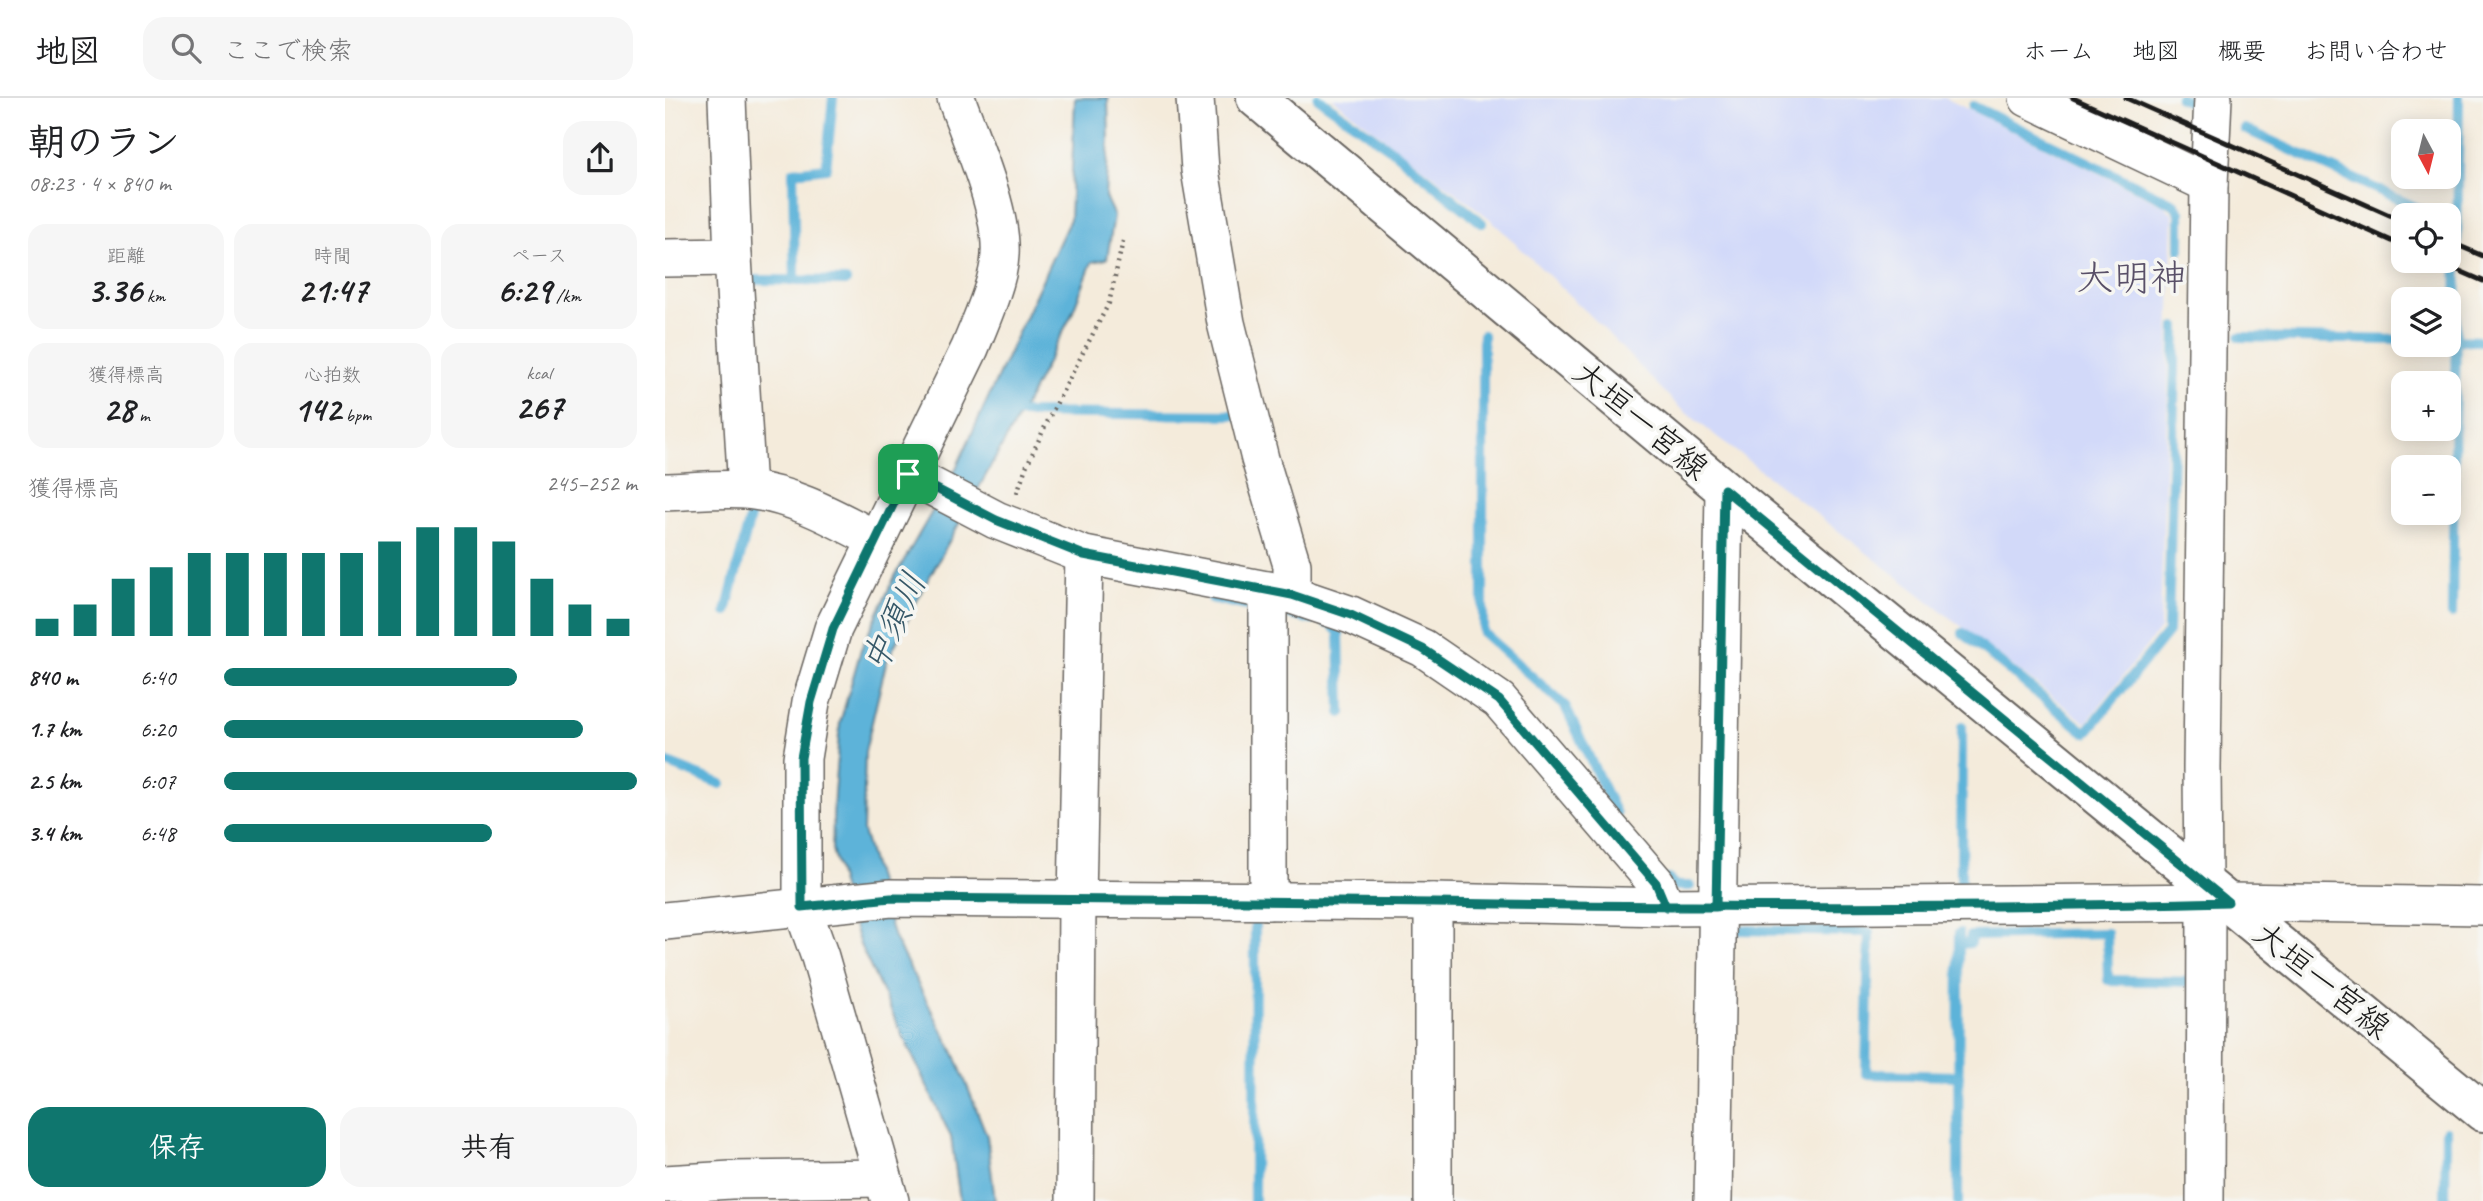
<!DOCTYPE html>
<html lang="ja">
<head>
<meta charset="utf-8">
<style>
	body { margin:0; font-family:Caveat,"Klee One",sans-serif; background:#f6f6f6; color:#202124; height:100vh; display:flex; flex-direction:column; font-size:26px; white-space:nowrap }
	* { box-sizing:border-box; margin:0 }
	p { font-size:23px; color:#757577 }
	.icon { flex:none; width:38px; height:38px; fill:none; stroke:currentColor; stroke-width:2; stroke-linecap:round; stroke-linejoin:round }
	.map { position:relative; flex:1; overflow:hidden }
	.sheet { display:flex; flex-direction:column; background:#fff; width:665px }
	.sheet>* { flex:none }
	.needle { width:46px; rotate:173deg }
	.buttons { position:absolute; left:1726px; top:21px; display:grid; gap:14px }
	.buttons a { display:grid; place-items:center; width:70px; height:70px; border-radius:14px; background:#fff; box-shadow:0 4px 18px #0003; font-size:35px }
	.pin { position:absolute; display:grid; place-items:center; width:60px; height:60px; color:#fff; margin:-30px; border-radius:14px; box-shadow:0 4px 10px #0006 }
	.round { display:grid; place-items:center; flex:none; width:74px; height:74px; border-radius:21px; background:#f6f6f6 }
	.headline { display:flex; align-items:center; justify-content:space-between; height:119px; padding:0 28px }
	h1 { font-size:38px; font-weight:600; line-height:52px }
	.metrics { display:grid; grid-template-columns:repeat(3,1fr); gap:10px; height:119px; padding:7px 28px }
	.metrics div { display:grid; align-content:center; border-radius:18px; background:#f6f6f6; text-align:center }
	.metrics b { font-size:35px; font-weight:600 }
	.metrics small { font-size:19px; font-weight:400 }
	.metrics p { font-size:19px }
	.chart { height:196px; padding:14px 28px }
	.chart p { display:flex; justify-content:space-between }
	.chart svg { width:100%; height:126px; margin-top:7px; stroke:#0f766e; stroke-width:6 }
	.primary-button { display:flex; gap:14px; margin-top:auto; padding:14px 28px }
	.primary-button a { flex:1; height:80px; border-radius:21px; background:#0f766e; color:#fff; font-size:28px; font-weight:600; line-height:80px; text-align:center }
	.primary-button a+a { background:#f6f6f6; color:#202124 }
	ul { padding:0 28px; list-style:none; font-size:23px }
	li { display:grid; grid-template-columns:112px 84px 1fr; align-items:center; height:52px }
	li i { height:18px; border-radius:9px; background:#0f766e }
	header { display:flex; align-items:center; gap:42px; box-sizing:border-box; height:98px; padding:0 35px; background:#fff; border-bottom:2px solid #e0e0e0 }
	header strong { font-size:33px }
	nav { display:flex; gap:38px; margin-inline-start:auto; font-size:24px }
	.search { width:490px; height:63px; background:#f6f6f6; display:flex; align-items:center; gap:18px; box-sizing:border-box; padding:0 24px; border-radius:21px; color:#757577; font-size:26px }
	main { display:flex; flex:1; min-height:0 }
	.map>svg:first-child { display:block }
	.built { fill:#d2d9f9 }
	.water { fill:#5db3d9; stroke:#3c687a; stroke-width:2 }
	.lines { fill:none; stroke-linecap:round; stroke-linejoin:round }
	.stream { stroke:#5db3d9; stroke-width:10 }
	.minor-casing { stroke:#68645f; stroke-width:40 }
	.major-casing { stroke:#68645f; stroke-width:42 }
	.path { stroke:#68645f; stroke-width:4.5; stroke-dasharray:2 5; stroke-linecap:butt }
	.minor { stroke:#fff; stroke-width:37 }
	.major { stroke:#fff; stroke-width:38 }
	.rail { stroke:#1c1c1c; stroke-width:5 }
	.route-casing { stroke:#fff; stroke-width:14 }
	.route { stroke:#0f766e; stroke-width:9 }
	.labels { text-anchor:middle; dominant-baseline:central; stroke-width:7; stroke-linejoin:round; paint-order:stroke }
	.street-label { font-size:33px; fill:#1c1c1c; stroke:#f6f6f2 }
	.water-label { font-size:35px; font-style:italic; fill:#365868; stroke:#f6f6f2 }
	.quarter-label { font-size:37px; fill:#595068; stroke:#f6f6f2 }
</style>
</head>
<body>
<header>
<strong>地図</strong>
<div class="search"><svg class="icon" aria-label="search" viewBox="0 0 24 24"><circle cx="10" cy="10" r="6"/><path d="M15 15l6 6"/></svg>ここで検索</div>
<nav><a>ホーム</a><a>地図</a><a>概要</a><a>お問い合わせ</a></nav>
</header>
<main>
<section class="sheet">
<div class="headline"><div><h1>朝のラン</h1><p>08:23 · 4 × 840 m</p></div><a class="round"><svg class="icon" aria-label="share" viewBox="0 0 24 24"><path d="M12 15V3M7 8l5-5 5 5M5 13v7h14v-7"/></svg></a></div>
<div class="metrics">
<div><p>距離</p><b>3.36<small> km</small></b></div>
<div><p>時間</p><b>21:47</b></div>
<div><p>ペース</p><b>6:29<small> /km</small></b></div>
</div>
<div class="metrics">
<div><p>獲得標高</p><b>28<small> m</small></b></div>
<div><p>心拍数</p><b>142<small> bpm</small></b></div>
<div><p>kcal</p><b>267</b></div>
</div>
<div class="chart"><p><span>獲得標高</span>245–252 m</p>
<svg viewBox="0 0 160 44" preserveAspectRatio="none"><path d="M5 44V38M15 44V33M25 44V24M35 44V20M45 44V15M55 44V15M65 44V15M75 44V15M85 44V15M95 44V11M105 44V6M115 44V6M125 44V11M135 44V24M145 44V33M155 44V38"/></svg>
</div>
<ul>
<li><b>840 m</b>6:40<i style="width:71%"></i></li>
<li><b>1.7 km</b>6:20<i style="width:87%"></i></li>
<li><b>2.5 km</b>6:07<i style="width:100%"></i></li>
<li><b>3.4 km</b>6:48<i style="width:65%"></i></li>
</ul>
<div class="primary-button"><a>保存</a><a>共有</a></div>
</section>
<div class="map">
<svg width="1818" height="1103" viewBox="0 0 1818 1103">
	<rect width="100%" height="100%" fill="#f6f6f2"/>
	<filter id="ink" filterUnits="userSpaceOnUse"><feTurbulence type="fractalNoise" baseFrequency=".0143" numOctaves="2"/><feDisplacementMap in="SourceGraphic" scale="14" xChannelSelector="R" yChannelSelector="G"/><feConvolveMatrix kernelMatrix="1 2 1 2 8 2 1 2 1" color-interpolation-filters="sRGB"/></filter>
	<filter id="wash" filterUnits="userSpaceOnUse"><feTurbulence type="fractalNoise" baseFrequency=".00686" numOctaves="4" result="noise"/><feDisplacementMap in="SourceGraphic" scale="28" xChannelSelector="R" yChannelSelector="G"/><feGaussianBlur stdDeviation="1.57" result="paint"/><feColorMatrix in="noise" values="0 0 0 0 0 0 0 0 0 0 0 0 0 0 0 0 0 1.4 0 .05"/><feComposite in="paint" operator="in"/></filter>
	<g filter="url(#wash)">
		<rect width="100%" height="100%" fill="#f4ebdb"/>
		<path class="built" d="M 667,0 L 1280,0 L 1500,108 L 1508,117 L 1495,531 L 1421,625 L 1015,310 L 930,222 L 824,120 Z"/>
		<path class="water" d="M 410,0 L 443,0 L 444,42 L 440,99 L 449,118 L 442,161 L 427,164 L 406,218 L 367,294 L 261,485 L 221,565 L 200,654 L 198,733 L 229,840 L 289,955 L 322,1038 L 330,1103 L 295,1103 L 286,1039 L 195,847 L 175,783 L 167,751 L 169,695 L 175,625 L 196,551 L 230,478 L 287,379 L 405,121 Z"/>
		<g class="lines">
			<g class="stream">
				<path d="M 653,0 L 727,52 L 817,125"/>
				<path d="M 1515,0 L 1526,5"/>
				<path d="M 1308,8 L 1509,106 L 1515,114 L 1515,152"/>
				<path d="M 1580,31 L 1768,117"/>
				<path d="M 89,182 L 181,183"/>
				<path d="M 130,182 L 128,74 L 161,70 L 168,0"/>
				<path d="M 818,237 L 818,535 L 900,608 L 951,716"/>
				<path d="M 1575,239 L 1738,242"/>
				<path d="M 1783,242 L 1818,243"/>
				<path d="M 343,315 L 574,317 L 574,319"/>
				<path d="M 547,500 L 591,510"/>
				<path d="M 61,514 L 87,412"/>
				<path d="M 617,515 L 647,522"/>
				<path d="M 1787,516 L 1794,0"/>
				<path d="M 661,525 L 666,526 L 674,535 L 676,615"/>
				<path d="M 1298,535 L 1421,635 L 1503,534 L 1511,229"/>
				<path d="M 0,664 L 56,686"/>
				<path d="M 1003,781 L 1011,788 L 1025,788"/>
				<path d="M 1296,788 L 1297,629"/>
				<path d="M 1071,832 L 1204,834 L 1201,976 L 1294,978"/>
				<path d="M 1294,846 L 1305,845 L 1306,838 L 1442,835 L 1443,882 L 1530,884 L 1530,889"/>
				<path d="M 589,1103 L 590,827"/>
				<path d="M 1293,1103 L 1294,835"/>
				<path d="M 1780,1103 L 1781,1033"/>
			</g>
		</g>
	</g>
	<g filter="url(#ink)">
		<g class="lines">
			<defs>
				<g id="minor">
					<path d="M 62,0 L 68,159 L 82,392"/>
					<path d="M 530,0 L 535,72 L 561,225 L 595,361 L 627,467 L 627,497"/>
					<path d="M 1363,0 L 1544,86"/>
					<path d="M 0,160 L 68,159"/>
					<path d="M 243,376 L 331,422 L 419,457 L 627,497 L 686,517 L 758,550 L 834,602 L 991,785 L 1001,809"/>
					<path d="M 0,394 C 27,393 56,390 83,392 C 130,397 169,420 210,441"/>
					<path d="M 603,492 L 603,803"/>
					<path d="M 1538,784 L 1537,670 L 1544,86 L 1548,0"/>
					<path d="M 0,823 L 226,800 L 768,804 L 1001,809 L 1563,804 L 1818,808"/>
					<path d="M 0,1086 L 66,1082 L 218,1080"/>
					<path d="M 225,1103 L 155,859 L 137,809 L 137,660 L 146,604 L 168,531 L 305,250 C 315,225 334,183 335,157 C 338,114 306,42 291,0"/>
					<path d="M 410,1103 L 412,802 L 419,457"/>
					<path d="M 768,1103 L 768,804"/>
					<path d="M 1048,1103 L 1059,391"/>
					<path d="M 1540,1103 L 1541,805"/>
				</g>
				<path id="major" d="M 591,0 L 1059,391 L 1818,1014"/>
			</defs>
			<use href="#minor" class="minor-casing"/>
			<use href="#major" class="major-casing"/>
			<path class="path" d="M 352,395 L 361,369 L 386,316 L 444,205 L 458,143"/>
			<use href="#minor" class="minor"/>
			<use href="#major" class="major"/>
			<g class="rail">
				<path d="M 1408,0 L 1738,148"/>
				<path d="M 1461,0 L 1738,123"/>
				<path d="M 1783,143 L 1818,158"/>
				<path d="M 1772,163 L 1818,183"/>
			</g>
		</g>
	</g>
	<g class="lines" filter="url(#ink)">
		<defs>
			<path id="route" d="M 243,376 L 168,531 L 146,604 L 136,660 L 137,809 L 226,800 C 407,802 589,802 770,805 C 1035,809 1299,811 1563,804 L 1059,391 L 1051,809 L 1001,809 L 991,785 L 834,602 L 758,551 L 686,517 L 627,497 L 419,457 L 331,422 L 243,376"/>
		</defs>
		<use href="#route" class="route-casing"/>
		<use href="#route" class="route"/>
	</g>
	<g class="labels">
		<g class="street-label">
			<text transform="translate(976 322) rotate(40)">大垣一宮線</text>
			<text transform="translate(1657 882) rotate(39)">大垣一宮線</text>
		</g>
		<g class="water-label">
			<text transform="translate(229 524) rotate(-65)">中須川</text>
		</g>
		<g class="quarter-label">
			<text x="1467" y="179">大明神</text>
		</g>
	</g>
</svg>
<div class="buttons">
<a><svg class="needle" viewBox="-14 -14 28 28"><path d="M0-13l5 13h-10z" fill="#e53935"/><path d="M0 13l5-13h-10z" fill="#757577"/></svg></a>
<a><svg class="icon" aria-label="locate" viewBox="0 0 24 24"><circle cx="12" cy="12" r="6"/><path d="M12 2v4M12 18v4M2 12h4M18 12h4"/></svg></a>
<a><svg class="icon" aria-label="layers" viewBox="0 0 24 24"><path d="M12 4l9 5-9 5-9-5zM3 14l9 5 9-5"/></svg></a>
<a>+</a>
<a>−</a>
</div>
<div class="pin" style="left:243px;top:376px;background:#1e9e55"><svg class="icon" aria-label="arrive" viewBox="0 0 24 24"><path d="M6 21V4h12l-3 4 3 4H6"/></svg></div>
</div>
</main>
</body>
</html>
